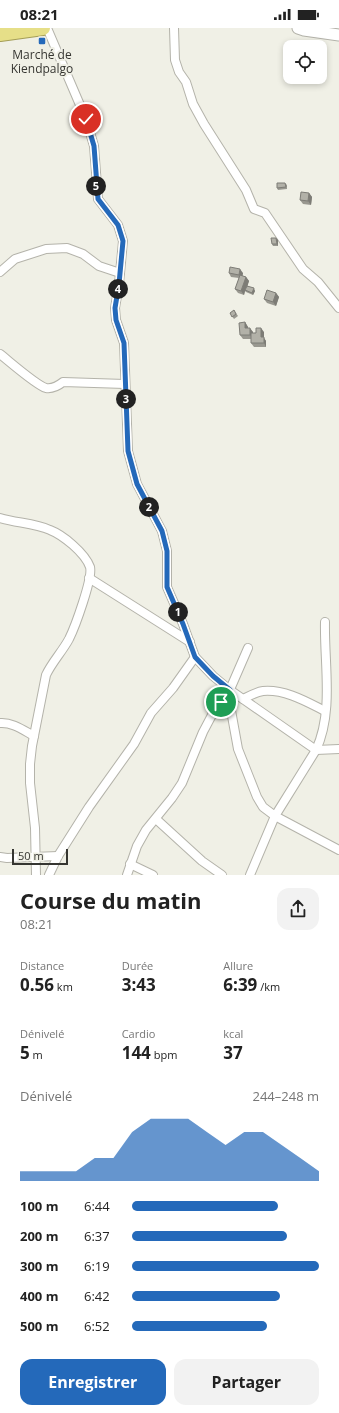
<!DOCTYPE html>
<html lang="fr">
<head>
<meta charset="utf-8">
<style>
	body { margin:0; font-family:"Open Sans",sans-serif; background:#f2f2f2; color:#222; height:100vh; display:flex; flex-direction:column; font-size:15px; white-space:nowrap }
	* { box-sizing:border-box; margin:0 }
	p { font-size:13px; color:#767676 }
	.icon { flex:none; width:22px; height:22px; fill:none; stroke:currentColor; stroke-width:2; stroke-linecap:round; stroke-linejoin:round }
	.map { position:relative; height:847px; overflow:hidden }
	.drawer { display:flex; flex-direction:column; background:#fff; flex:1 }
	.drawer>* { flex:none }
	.buttons { position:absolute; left:283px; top:12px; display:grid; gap:8px }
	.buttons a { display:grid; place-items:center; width:44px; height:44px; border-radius:8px; background:#fff; box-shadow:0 2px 6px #0003; font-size:20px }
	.scale { position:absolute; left:12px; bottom:10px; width:56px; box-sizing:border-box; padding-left:4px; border:2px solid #353531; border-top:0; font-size:11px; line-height:14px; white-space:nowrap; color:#353531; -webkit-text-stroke:3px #f0f0e6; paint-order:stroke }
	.pin { position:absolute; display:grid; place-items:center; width:34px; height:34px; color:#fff; margin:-17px; border:2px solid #fff; border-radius:50%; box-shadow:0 1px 4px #0007 }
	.km { position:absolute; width:20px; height:20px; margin:-10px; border-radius:50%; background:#222; color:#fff; font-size:11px; line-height:20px; text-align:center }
	.round { display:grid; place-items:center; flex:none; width:42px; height:42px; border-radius:12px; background:#f2f2f2 }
	.head { display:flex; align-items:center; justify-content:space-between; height:68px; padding:0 20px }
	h1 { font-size:22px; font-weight:700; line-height:30px }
	.stats { display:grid; grid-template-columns:repeat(3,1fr); gap:6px; height:68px; padding:4px 20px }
	.stats div { display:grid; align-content:center }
	.stats b { font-size:17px; font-weight:700 }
	.stats small { font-size:11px; font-weight:400 }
	.stats p { font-size:11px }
	.chart { height:112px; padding:8px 20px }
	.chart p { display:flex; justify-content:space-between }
	.chart svg { width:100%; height:72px; margin-top:4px; fill:#2469ba; opacity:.7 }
	.primary-button { display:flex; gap:8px; margin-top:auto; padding:8px 20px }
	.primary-button a { flex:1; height:46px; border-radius:12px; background:#2469ba; color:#fff; font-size:16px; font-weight:700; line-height:46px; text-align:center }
	.primary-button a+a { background:#f2f2f2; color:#222 }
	ul { padding:0 20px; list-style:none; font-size:13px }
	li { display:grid; grid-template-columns:64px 48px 1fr; align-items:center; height:30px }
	li i { height:10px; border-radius:5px; background:#2469ba }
	.status { display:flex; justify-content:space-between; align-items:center; height:28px; padding:0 20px; background:#fff; direction:ltr }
	.status svg { height:11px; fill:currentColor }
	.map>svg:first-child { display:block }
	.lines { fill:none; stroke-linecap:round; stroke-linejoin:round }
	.minor-casing { stroke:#b4b3aa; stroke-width:10 }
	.tertiary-casing { stroke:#b4b3aa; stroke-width:13 }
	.trunk-casing { stroke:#a49e57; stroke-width:16 }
	.minor { stroke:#fff; stroke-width:8 }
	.tertiary { stroke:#fff; stroke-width:11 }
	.trunk { stroke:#e6df88; stroke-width:14 }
	.wall { fill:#999890 }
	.shaded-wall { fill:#7d7c76 }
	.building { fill:#b2b1a8; stroke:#7d7c76 }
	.route-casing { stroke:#fff; stroke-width:8 }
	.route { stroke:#2469ba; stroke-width:5 }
	.poi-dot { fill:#2469ba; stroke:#f0f0e6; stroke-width:1.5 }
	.labels { text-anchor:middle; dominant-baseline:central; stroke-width:4; stroke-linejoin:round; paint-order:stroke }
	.poi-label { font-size:12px; fill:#353531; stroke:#f0f0e6 }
</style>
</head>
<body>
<div class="status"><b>08:21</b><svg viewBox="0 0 49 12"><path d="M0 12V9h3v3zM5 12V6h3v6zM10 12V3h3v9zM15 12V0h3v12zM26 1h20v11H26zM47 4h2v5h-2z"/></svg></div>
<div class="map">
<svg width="339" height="847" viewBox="0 0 339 847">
	<rect width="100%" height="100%" fill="#f0f0e6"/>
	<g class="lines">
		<defs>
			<g id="minor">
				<path d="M 47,0 L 86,91 L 94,118 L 98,171 L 118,197 L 123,213 L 119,256 L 115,280 L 116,292 L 124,315 L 128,423 L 137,456 L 162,503 L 167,523 L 167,559 L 183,596 L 195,629 L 213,648 L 230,662 L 316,722 L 339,721"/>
				<path d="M 174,0 L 175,32 L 179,44 L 186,54 L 193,76 L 204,96 L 246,162 L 254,181 L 265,185 L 303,241 L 318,254 L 339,280"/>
				<path d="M 0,244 L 15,231 L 46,221 L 67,220 L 83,226 L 99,238 L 120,245"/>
				<path d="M 0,326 C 9,333 36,357 46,360 C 53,361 58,358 63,354 L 125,356"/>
				<path d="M 0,490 C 16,495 35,495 50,502 C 63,507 85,525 90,539 C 93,550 75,599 69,611 C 62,624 52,634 46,647 L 32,718 L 30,736 L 30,755 L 35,800 L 36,847"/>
				<path d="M 89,550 L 190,614"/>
				<path d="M 248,620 L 228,666 L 238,721 L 257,769 L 263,779 L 275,788 L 339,822"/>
				<path d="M 243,671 C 249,668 256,664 263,663 C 285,661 307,674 325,683"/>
				<path d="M 0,695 C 12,694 23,702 34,708"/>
				<path d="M 156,791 L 202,833 L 222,847"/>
				<path d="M 0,829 L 7,830 L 58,828"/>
				<path d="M 130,836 L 153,847"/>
				<path d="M 49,847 L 58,828 L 89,779 L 134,716 L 151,685 L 173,660 L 195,629"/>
				<path d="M 127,847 L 137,818 L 146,802 L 172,770 L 182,755 L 203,704 L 212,687 L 228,666"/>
				<path d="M 250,847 L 275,788 L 316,722 C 334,683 324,636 325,594"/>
			</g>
			<path id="tertiary" d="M 298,0 L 304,2 L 339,7"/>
			<path id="trunk" d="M 0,6 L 43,0"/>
		</defs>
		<use href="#minor" class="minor-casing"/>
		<use href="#tertiary" class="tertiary-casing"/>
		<use href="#trunk" class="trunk-casing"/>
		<use href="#minor" class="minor"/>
		<use href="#tertiary" class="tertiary"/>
		<use href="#trunk" class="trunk"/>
	</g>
	<g class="wall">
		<path d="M 285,155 L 287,157 L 287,161 L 278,162 L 277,160 Z"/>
		<path d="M 309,165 L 312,169 L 311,177 L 303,176 L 300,172 Z"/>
		<path d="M 276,210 L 278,212 L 278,218 L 273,218 L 272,216 Z"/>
		<path d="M 229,245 L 243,245 L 242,248 L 246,249 L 249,253 L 247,258 L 255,263 L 253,267 L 246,264 L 245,263 L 244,267 L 238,265 L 235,261 L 239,250 L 231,249 Z"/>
		<path d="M 276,265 L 279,269 L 276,278 L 267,275 L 264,271 Z"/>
		<path d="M 234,282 L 238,288 L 234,291 L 230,285 Z"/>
		<path d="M 245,294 L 248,299 L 248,300 L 253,304 L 253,305 L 264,304 L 264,310 L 266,313 L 266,319 L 254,319 L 251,315 L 251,311 L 243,311 L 240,307 Z"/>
	</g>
	<g class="shaded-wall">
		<path d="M 309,165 L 312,169 L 311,177 L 308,173 Z"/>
		<path d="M 276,210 L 278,212 L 278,218 L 277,216 Z"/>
		<path d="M 240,241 L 243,245 L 242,251 L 239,247 Z"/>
		<path d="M 246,249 L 249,253 L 246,263 L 245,262 L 245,263 L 244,267 L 241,263 Z"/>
		<path d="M 254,260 L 255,263 L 253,267 L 252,265 Z"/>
		<path d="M 276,265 L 279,269 L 276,278 L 273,274 Z"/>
		<path d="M 245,294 L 248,299 L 248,304 L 245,300 Z"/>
		<path d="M 250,300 L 253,304 L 253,311 L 250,307 Z"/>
		<path d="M 261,300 L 264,304 L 264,310 L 266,313 L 266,319 L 261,309 Z"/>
	</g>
	<g class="building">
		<path d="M 277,155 L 285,155 L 286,159 L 277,160 Z"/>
		<path d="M 301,164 L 309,165 L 308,173 L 300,172 Z"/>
		<path d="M 271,210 L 276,210 L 277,216 L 272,216 Z"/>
		<path d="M 230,239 L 240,241 L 239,247 L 229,245 Z"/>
		<path d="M 240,247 L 246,249 L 241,263 L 235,261 Z"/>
		<path d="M 247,258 L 254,260 L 252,265 L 245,262 Z"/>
		<path d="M 267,262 L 276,265 L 273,274 L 264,271 Z"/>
		<path d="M 234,282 L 236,286 L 232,289 L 230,285 Z"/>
		<path d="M 245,294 L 245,300 L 250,300 L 250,307 L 240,307 L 239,295 Z"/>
		<path d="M 256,300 L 261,300 L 261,309 L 264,309 L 264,315 L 251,315 L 251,305 L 256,305 Z"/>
	</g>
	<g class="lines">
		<defs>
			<path id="route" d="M 86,91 L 94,118 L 98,171 L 118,197 L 123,213 L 119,256 L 115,280 L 116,292 L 124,315 L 128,423 L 137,456 L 162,503 L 167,523 L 167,559 L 183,596 L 195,629 L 213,648 L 230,662 L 221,674"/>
		</defs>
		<use href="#route" class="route-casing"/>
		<use href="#route" class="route"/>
	</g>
	<rect class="poi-dot" x="38" y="9" width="8" height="8" rx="2"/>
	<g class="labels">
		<g class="poi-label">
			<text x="42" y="26">Marché de<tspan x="42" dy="14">Kiendpalgo</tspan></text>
		</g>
	</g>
</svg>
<div class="buttons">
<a><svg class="icon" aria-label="locate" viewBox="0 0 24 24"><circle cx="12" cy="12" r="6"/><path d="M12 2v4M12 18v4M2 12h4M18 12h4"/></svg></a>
</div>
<div class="scale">50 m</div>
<div class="pin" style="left:221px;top:674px;background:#1e9e55"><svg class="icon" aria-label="arrive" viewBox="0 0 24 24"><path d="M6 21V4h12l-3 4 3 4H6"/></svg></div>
<div class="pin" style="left:86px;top:91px;background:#d93025"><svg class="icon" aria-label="check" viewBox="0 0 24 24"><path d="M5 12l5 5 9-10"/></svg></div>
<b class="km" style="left:178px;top:584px">1</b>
<b class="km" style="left:149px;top:479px">2</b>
<b class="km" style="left:126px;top:371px">3</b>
<b class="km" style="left:118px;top:261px">4</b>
<b class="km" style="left:96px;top:158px">5</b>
</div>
<section class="drawer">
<div class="head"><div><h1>Course du matin</h1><p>08:21</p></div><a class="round"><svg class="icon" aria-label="share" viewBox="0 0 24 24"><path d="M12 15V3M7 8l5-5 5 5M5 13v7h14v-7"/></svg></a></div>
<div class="stats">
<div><p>Distance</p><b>0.56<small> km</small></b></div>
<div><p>Durée</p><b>3:43</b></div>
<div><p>Allure</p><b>6:39<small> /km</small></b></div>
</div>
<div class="stats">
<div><p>Dénivelé</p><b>5<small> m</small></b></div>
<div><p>Cardio</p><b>144<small> bpm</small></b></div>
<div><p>kcal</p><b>37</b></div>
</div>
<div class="chart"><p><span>Dénivelé</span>244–248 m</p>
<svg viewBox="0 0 160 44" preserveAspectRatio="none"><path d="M0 44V38L10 38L20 38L30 38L40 30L50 30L60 14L70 6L80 6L90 6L100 14L110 22L120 14L130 14L140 22L150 30L160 38V44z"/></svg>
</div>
<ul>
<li><b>100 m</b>6:44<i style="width:78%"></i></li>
<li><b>200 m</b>6:37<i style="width:83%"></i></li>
<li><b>300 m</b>6:19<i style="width:100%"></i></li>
<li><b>400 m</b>6:42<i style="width:79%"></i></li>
<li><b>500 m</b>6:52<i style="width:72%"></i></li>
</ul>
<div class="primary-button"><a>Enregistrer</a><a>Partager</a></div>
</section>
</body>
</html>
